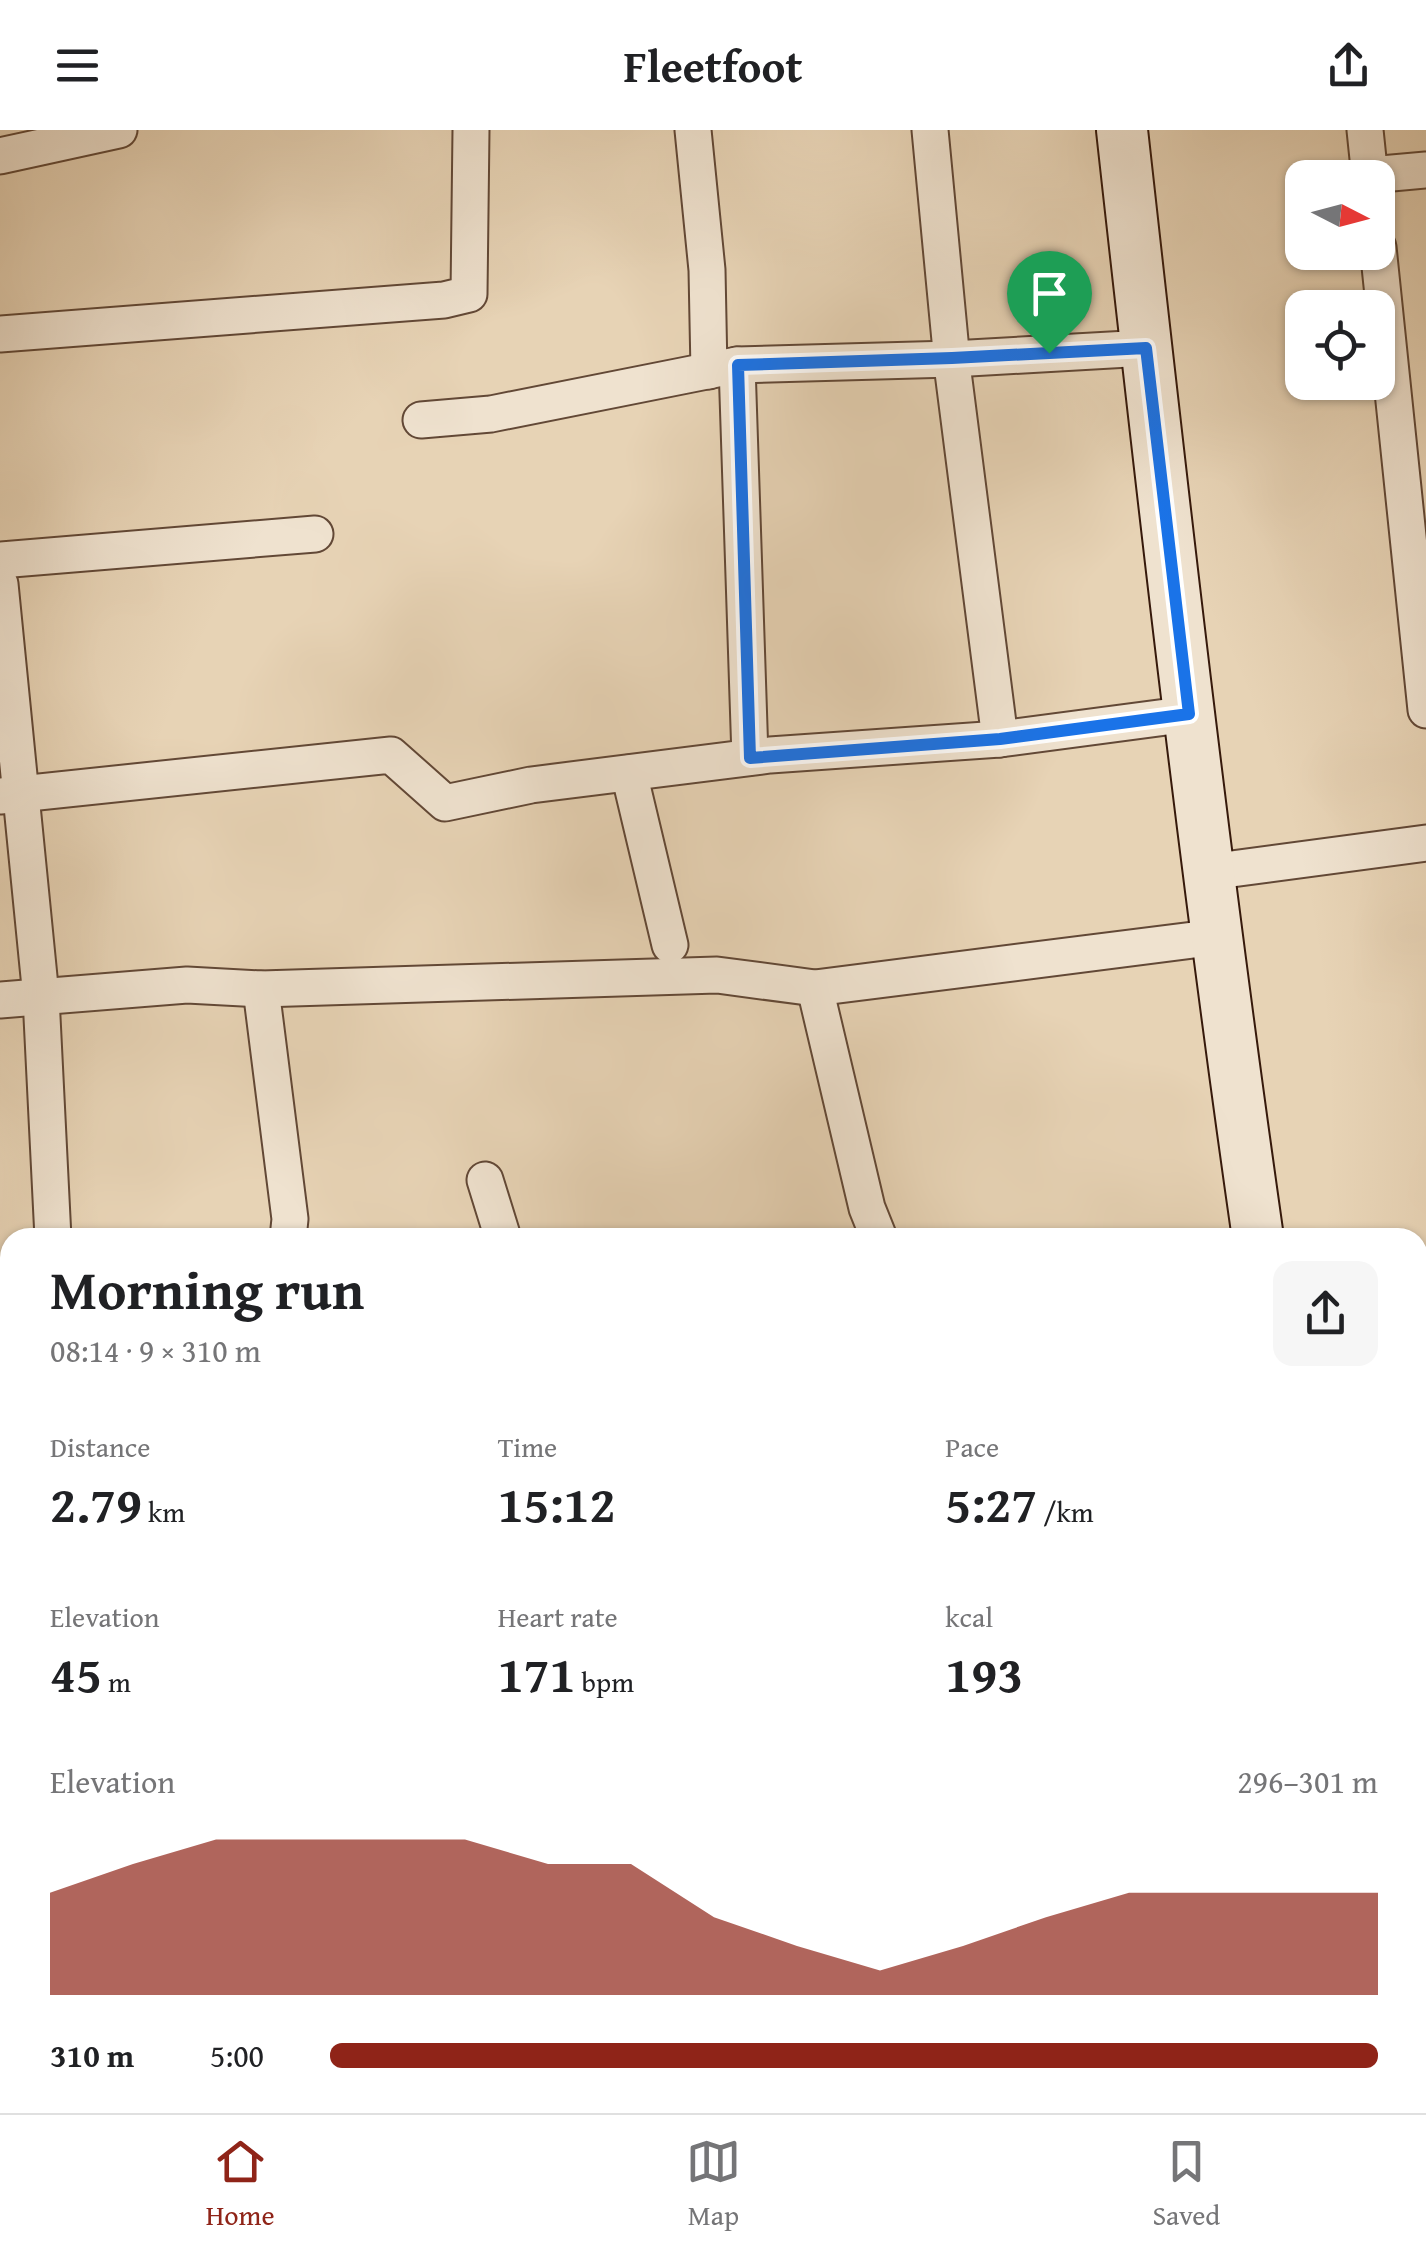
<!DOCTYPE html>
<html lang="en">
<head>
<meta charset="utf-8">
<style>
	body { margin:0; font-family:"Gentium Book Plus",serif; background:#f6f6f6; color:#202124; height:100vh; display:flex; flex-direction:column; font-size:38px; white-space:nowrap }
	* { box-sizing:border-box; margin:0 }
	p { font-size:32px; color:#757577 }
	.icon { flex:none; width:55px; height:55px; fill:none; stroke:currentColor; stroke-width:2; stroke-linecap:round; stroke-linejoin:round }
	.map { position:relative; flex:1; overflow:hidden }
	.side { position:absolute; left:0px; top:1098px; width:1428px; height:888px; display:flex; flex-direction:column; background:#fff; border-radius:30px 30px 0 0; box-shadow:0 2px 8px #0004 }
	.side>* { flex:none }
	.needle { width:65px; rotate:96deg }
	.fabs { position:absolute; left:1285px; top:30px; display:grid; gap:20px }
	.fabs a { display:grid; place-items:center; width:110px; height:110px; border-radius:20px; background:#fff; box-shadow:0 2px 8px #0004; font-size:50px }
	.pin { position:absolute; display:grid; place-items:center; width:85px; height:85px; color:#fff; margin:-102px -42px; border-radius:50% 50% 50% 0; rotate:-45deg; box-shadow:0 0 10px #0007 }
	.pin .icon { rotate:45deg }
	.round { display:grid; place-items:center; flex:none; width:105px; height:105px; border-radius:20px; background:#f6f6f6 }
	.headline { display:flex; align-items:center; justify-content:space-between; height:170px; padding:0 50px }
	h1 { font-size:55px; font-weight:800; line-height:75px }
	.stats { display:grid; grid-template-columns:repeat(3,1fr); gap:15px; height:170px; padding:10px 50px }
	.stats div { display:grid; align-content:center }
	.stats b { font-size:50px; font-weight:800 }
	.stats small { font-size:28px; font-weight:400 }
	.stats p { font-size:28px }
	.chart { height:280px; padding:20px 50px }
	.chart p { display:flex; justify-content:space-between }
	.chart svg { width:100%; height:180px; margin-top:10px; fill:#8f2418; opacity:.7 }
	ul { padding:0 50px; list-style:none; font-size:32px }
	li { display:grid; grid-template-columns:160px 120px 1fr; align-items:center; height:75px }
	li i { height:25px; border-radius:12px; background:#8f2418 }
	header { display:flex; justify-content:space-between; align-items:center; height:130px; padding:0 50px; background:#fff; font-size:45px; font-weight:800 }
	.dock { display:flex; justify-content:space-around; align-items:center; height:140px; border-top:2px solid #e0e0e0; background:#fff; font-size:28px; color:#757577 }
	.dock a { display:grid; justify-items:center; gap:5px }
	.dock .current { color:#8f2418 }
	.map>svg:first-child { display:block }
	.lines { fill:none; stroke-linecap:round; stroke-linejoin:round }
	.street-casing { stroke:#624836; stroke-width:39 }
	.secondary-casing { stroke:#36190b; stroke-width:54 }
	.street { stroke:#efe2cf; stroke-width:35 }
	.secondary { stroke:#efe2cf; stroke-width:50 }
	.route-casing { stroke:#fff; stroke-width:20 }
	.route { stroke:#1a73e8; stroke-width:12 }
</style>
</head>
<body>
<header><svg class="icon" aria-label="menu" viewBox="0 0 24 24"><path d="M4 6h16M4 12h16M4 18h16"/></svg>Fleetfoot<svg class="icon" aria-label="share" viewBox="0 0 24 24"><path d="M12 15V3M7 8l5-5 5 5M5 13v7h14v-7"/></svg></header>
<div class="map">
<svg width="1426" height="1983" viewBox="0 0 1426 1983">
	<rect width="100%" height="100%" fill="#e7d3b5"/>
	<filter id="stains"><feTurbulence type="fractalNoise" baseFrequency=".002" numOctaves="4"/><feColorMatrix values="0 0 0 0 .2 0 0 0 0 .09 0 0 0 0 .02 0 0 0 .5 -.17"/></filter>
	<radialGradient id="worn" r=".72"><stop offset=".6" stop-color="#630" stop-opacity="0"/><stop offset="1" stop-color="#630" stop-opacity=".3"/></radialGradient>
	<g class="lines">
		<defs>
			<g id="street">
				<path d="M 693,0 L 707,140 L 709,241"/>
				<path d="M 930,0 L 953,242 L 1000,609"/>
				<path d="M 1365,0 L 1370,48"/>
				<path d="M 0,26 L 119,0"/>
				<path d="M 1370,45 L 1426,40"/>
				<path d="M 1378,117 L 1426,580"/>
				<path d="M 0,204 L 444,170 L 469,164 L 471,0"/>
				<path d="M 737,235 L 750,627"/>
				<path d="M 421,290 L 491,284 L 737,235 L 952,229 L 1146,218"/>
				<path d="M 0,430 L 315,404"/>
				<path d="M 0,454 L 41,867 L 53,1108"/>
				<path d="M 629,643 L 670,815"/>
				<path d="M 0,666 L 391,625 L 445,673 L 531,655 L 770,625 L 1000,609 L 1189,584"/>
				<path d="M 1209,742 L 1426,713"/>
				<path d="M 815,858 L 867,1078 L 879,1108"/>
				<path d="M 261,859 L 290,1089 L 288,1108"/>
				<path d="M 0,870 L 187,855 L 261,859 L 717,845 L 815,858 L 1217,807"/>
				<path d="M 485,1050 L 503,1108"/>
				<path d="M 0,1330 L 10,1330"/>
				<path d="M 0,1716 L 10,1730"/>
				<path d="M 182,1975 L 188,1983"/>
				<path d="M 378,1975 L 381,1983"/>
				<path d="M 626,1975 L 628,1983"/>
				<path d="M 1101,1975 L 1103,1983"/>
				<path d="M 1319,1975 L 1321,1983"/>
			</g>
			<g id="secondary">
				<path d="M 1122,0 C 1163,370 1205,739 1258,1108"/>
				<path d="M 332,1983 L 345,1975"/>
			</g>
		</defs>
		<use href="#street" class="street-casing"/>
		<use href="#secondary" class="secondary-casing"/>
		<use href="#street" class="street"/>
		<use href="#secondary" class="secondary"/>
	</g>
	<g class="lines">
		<defs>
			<path id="route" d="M 1146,218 L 1189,584 L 1000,609 L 750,628 L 738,235 L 952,228 Z"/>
		</defs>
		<use href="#route" class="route-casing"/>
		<use href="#route" class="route"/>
	</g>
	<rect width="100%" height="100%" filter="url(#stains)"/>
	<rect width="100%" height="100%" fill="url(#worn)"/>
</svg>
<div class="fabs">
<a><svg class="needle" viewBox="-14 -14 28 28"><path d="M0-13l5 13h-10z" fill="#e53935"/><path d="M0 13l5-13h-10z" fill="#757577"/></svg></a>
<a><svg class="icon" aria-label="locate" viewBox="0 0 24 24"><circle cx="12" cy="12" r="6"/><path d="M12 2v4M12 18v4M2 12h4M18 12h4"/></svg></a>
</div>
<div class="pin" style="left:1049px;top:223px;background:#1e9e55"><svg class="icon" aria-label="arrive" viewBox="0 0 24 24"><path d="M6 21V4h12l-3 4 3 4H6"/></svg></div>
<section class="side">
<div class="headline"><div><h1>Morning run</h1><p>08:14 · 9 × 310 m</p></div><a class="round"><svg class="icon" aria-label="share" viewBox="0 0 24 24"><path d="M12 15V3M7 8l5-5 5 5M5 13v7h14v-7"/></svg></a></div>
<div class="stats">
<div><p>Distance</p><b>2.79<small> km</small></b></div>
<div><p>Time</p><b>15:12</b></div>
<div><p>Pace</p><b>5:27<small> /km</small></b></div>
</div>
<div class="stats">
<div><p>Elevation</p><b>45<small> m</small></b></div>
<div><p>Heart rate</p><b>171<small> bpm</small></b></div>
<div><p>kcal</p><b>193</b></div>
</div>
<div class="chart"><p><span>Elevation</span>296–301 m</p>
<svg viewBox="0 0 160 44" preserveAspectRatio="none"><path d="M0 44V19L10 12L20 6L30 6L40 6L50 6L60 12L70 12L80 25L90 32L100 38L110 32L120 25L130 19L140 19L150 19L160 19V44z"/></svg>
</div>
<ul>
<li><b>310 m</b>5:00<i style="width:100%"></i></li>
</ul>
</section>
</div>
<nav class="dock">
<a class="current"><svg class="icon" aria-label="home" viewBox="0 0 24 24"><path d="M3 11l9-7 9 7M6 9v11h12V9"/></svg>Home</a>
<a><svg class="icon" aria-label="map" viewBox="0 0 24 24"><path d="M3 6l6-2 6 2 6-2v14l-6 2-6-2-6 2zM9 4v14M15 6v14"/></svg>Map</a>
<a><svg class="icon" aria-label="saved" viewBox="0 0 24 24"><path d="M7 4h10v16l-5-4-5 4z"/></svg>Saved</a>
</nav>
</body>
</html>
